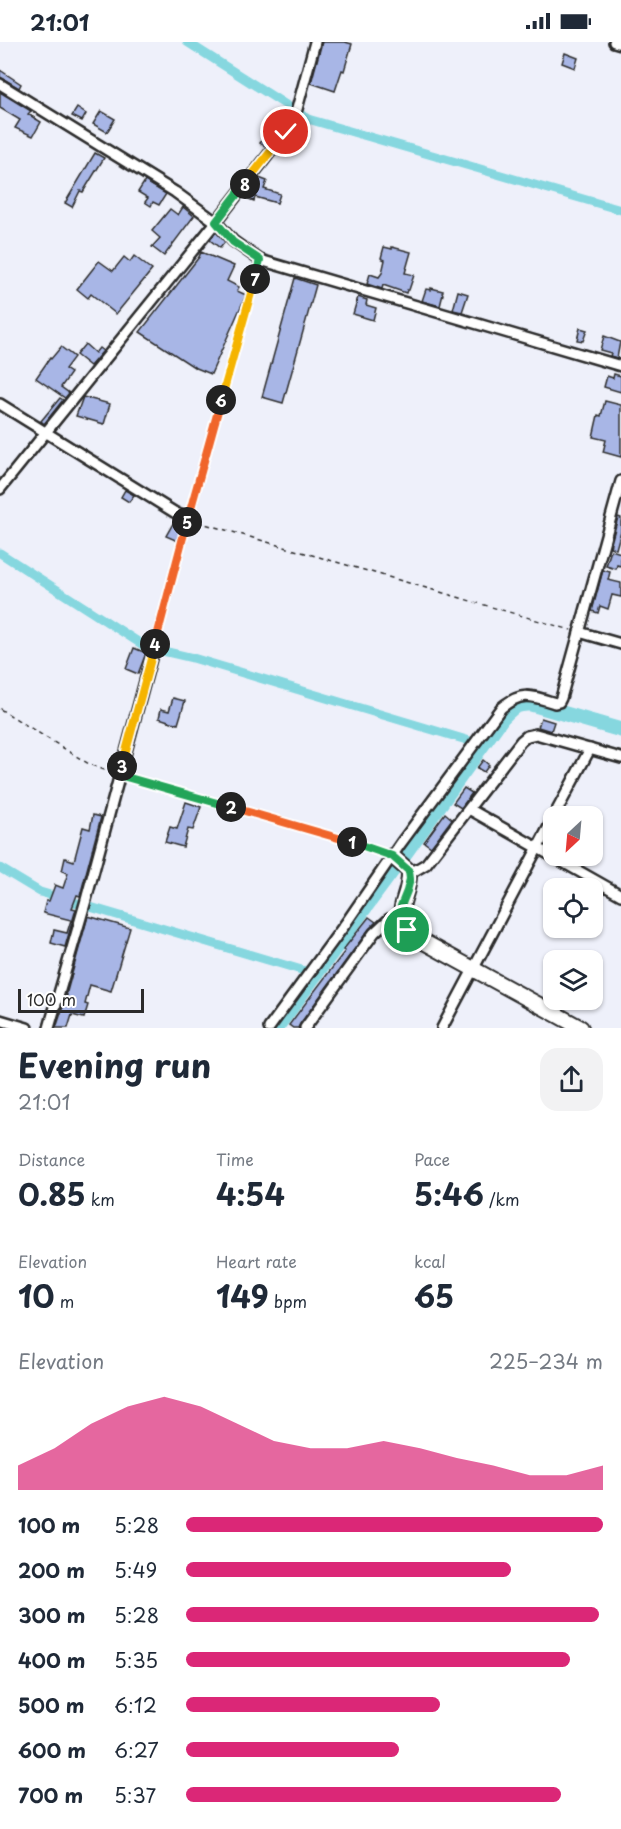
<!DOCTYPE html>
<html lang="en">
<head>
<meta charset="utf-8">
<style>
	body { margin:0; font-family:"Playpen Sans",sans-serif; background:#f2f2f3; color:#1f2937; height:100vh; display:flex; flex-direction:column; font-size:22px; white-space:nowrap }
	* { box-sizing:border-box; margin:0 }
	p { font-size:20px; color:#747a83 }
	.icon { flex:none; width:33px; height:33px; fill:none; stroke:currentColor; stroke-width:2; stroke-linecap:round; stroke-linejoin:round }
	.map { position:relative; height:986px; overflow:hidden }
	.side { display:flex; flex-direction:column; background:#fff; flex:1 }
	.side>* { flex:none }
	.needle { width:39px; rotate:206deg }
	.buttons { position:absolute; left:543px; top:764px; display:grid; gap:12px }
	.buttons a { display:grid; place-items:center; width:60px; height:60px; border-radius:12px; background:#fff; box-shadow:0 2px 4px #0004; font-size:30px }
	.scale { position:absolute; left:18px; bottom:15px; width:126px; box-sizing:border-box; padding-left:6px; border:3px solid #2b2b2b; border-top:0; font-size:16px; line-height:21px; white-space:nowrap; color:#2b2b2b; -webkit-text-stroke:4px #fff; paint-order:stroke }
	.pin { position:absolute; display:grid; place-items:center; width:51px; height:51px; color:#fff; margin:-26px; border:3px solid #fff; border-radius:50%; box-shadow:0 2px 6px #0007 }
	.km { position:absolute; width:30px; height:30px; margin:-15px; border-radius:50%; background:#222; color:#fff; font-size:16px; line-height:30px; text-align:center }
	.round { display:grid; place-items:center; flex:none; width:63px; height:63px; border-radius:18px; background:#f2f2f3 }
	.overview { display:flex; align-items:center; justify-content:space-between; height:102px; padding:0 18px }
	h1 { font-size:33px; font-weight:700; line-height:45px }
	.figures { display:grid; grid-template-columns:repeat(3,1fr); gap:9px; height:102px; padding:6px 18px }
	.figures div { display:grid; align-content:center }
	.figures b { font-size:30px; font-weight:700 }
	.figures small { font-size:16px; font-weight:400 }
	.figures p { font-size:16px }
	.chart { height:168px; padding:12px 18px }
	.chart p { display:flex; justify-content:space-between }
	.chart svg { width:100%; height:108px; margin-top:6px; fill:#db2777; opacity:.7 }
	ul { padding:0 18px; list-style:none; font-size:20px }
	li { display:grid; grid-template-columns:96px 72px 1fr; align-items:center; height:45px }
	li i { height:15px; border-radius:8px; background:#db2777 }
	.status { display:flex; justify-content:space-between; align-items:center; height:42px; padding:0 30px; background:#fff; direction:ltr }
	.status svg { height:16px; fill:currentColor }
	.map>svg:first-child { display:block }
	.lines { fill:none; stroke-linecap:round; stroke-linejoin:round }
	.canal { stroke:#86d7df; stroke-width:9 }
	.river { stroke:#86d7df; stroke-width:15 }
	.building { fill:#a8b6e6; stroke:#2b2b2b; stroke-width:1.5 }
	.street-casing { stroke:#2b2b2b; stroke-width:14 }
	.secondary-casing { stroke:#2b2b2b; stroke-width:18 }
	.path { stroke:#2b2b2b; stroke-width:1.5; stroke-dasharray:4.5 4.5; stroke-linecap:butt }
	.street { stroke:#fff; stroke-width:9 }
	.secondary { stroke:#fff; stroke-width:14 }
	.split-1-casing { stroke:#fff; stroke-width:12 }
	.split-2-casing { stroke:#fff; stroke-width:12 }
	.split-3-casing { stroke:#fff; stroke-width:12 }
	.split-4-casing { stroke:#fff; stroke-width:12 }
	.split-5-casing { stroke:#fff; stroke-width:12 }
	.split-6-casing { stroke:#fff; stroke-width:12 }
	.split-7-casing { stroke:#fff; stroke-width:12 }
	.split-8-casing { stroke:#fff; stroke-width:12 }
	.split-9-casing { stroke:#fff; stroke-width:12 }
	.split-1 { stroke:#22a559; stroke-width:8 }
	.split-2 { stroke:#f0652b; stroke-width:8 }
	.split-3 { stroke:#22a559; stroke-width:8 }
	.split-4 { stroke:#f5b400; stroke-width:8 }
	.split-5 { stroke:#f0652b; stroke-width:8 }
	.split-6 { stroke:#f0652b; stroke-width:8 }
	.split-7 { stroke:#f5b400; stroke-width:8 }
	.split-8 { stroke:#22a559; stroke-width:8 }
	.split-9 { stroke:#f5b400; stroke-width:8 }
</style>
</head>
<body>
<div class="status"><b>21:01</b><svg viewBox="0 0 49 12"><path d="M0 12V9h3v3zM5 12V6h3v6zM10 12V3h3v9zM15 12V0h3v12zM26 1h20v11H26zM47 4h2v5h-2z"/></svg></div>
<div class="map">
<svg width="621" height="986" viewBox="0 0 621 986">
	<rect width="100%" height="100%" fill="#eef0fa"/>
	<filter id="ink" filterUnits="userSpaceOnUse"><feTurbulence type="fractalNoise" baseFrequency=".0167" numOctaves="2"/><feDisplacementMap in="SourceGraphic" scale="12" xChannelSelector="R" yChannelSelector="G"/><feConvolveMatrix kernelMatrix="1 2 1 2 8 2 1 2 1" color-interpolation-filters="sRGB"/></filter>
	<g filter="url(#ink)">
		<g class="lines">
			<g class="canal">
				<path d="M 187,0 L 308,77 L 621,168"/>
				<path d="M 0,511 L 146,605 L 193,616 L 470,699"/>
				<path d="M 0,826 L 40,850 L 315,932"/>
			</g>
			<path class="river" d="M 276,986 L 406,810 L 502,676 C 512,666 516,661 531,662 L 621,688"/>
		</g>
		<g class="building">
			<path d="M 322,0 L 345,0 L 352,2 L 344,29 L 342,28 L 335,49 L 311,41 Z"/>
			<path d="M 565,11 L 578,16 L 575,26 L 562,21 Z"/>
			<path d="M 0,28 L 21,42 L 19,46 L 0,35 Z"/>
			<path d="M 0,50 L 31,69 L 28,72 L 41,80 L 33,94 L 15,86 L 20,78 L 0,66 Z"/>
			<path d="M 77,66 L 86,72 L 82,79 L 72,74 Z"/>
			<path d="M 101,69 L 115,77 L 107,90 L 93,82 Z"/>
			<path d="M 270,88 L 275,93 L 266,105 L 260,101 Z"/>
			<path d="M 95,111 L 104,116 L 83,150 L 80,149 L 72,165 L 65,161 Z"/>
			<path d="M 259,136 L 267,139 L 264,147 L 280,152 L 277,161 L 255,155 L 254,159 L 246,156 L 248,150 L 253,151 Z"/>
			<path d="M 145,139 L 166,152 L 159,163 L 153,160 L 151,164 L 145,160 L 148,156 L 138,150 Z"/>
			<path d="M 183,165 L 194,174 L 164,214 L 152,205 L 160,196 L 152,189 L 170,167 L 178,173 Z"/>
			<path d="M 216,190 L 225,200 L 220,206 L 210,198 Z"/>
			<path d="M 384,205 L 392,207 L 392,205 L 411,210 L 405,231 L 414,233 L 409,248 L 407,248 L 406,251 L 383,243 L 382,247 L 367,242 L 370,232 L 379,235 L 382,231 L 385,218 L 381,216 Z"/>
			<path d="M 201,210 L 234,224 L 227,239 L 239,245 L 237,249 L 246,253 L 211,332 L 194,325 L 140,290 L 199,215 Z"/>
			<path d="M 134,214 L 152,228 L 116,272 L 91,252 L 88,256 L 77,247 L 99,219 L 113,229 L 124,215 L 130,220 Z"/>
			<path d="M 295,236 L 316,243 L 283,361 L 262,355 Z"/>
			<path d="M 431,246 L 443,249 L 442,251 L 443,252 L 440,264 L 422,259 L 426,247 L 431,248 Z"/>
			<path d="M 458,249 L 468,252 L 462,270 L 453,268 Z"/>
			<path d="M 358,255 L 367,258 L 366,263 L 376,266 L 373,278 L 353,272 Z"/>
			<path d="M 580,286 L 587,288 L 583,299 L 577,298 Z"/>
			<path d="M 604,294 L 620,300 L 617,316 L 610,314 L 611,311 L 600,308 Z"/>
			<path d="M 85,302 L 95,311 L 99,306 L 103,309 L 90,324 L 76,313 Z"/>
			<path d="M 61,305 L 74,315 L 65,327 L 71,331 L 61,345 L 69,351 L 65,356 L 36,336 L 50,316 L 51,317 Z"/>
			<path d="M 614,332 L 621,334 L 621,350 L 604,345 L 607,334 L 613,336 Z"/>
			<path d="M 83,355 L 110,362 L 104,382 L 76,374 Z"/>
			<path d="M 60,356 L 63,358 L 44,382 L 41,379 Z"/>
			<path d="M 605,359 L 621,363 L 621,415 L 603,410 L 606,398 L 593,395 L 598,373 L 601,374 Z"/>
			<path d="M 125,448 L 134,453 L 129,460 L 121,455 Z"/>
			<path d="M 618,475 L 621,476 L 621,489 L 616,507 L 610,505 Z"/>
			<path d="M 175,478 L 185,483 L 180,500 L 166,494 Z"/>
			<path d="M 611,508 L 621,511 L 621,524 L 617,523 L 616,527 L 606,524 Z"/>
			<path d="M 603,528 L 610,530 L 608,538 L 621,541 L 621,555 L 612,553 L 608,567 L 600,564 L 598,571 L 592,569 Z"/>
			<path d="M 134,606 L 146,611 L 138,632 L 126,627 Z"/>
			<path d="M 173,656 L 185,659 L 178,682 L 159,676 L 161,667 L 169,669 Z"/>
			<path d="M 541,676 L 554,680 L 551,689 L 538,685 Z"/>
			<path d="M 483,718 L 489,723 L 484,730 L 477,726 Z"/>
			<path d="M 464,746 L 472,751 L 461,766 L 453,761 Z"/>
			<path d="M 186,760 L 201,765 L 193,788 L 188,787 L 183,805 L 165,800 L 170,785 L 177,787 Z"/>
			<path d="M 445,771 L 452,777 L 431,805 L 424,800 Z"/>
			<path d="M 93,773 L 101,775 L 80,854 L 77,853 L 72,866 L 76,867 L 65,905 L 51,901 L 54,888 L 67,891 L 71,878 L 43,871 L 46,859 L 49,859 L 55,843 L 63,846 L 68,831 L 62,829 L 65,816 L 74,819 L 83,785 L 90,787 Z"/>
			<path d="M 88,874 L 130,886 L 111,949 L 90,943 L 85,962 L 88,963 L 84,976 L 72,973 L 68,986 L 56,986 L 67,953 L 66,953 Z"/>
			<path d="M 369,875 L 376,880 L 369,887 L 300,982 L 298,986 L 293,986 L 289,983 L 345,909 L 343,908 Z"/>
		</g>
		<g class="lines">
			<defs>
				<g id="street">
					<path d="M 614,0 L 621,2"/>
					<path d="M 0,42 L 175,150 L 216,180 L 233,199 L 260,218 L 621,324"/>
					<path d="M 0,362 L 174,470 L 188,477"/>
					<path d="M 0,447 L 216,180 L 286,90 L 297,67 L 315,0"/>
					<path d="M 579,590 L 621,602"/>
					<path d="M 469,767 L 621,853"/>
					<path d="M 554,774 L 590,707"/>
					<path d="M 409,832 L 426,822 L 521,699 L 527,694 L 536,692 L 621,716"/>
					<path d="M 0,978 L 27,986"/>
					<path d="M 49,986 L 86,858 L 155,602"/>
					<path d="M 269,986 L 346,881 L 401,801 L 501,666 C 521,649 531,653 555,661 L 559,660 L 561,656 L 621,439"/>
					<path d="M 305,986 L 374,891 L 389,877 L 401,874"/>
					<path d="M 442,986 L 554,775"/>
				</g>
				<path id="secondary" d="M 392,814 L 409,829 C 411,858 387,869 415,895 L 581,986"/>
			</defs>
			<use href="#street" class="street-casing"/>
			<use href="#secondary" class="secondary-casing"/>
			<g class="path">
				<path d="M 191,468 L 258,227"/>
				<path d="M 198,480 L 571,588"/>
				<path d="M 157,592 L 185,487"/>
				<path d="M 0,667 L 89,722 L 112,731"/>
				<path d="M 128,735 L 358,802 L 382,811"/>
			</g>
			<use href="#street" class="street"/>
			<use href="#secondary" class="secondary"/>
		</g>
	</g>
	<g class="lines" filter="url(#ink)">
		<defs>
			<path id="split-1" d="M 352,800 L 392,814 L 409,829 L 410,837 L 407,849 L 401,864 L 401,874 L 407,888"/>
			<path id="split-2" d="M 231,765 L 352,800"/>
			<path id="split-3" d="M 122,724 L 119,733 L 231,765"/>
			<path id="split-4" d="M 122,724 L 155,602"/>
			<path id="split-5" d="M 155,602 L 187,480"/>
			<path id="split-6" d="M 187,480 L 221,358"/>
			<path id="split-7" d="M 221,358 L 255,237"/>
			<path id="split-8" d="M 245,142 L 216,180 L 233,200 L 260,218 L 255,237"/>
			<path id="split-9" d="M 245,142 L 286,90"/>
		</defs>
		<use href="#split-1" class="split-1-casing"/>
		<use href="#split-2" class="split-2-casing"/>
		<use href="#split-3" class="split-3-casing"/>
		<use href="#split-4" class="split-4-casing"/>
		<use href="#split-5" class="split-5-casing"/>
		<use href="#split-6" class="split-6-casing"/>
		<use href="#split-7" class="split-7-casing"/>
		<use href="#split-8" class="split-8-casing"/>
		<use href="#split-9" class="split-9-casing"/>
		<use href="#split-1" class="split-1"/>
		<use href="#split-2" class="split-2"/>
		<use href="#split-3" class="split-3"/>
		<use href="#split-4" class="split-4"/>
		<use href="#split-5" class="split-5"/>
		<use href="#split-6" class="split-6"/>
		<use href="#split-7" class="split-7"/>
		<use href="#split-8" class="split-8"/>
		<use href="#split-9" class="split-9"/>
	</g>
</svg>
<div class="buttons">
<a><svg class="needle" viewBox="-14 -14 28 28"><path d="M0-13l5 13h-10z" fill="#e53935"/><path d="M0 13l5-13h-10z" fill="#747a83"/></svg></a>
<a><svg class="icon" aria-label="locate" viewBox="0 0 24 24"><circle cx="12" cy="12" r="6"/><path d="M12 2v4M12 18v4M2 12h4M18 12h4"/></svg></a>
<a><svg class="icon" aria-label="layers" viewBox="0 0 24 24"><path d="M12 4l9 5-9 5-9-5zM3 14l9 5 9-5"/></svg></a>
</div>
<div class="scale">100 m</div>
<div class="pin" style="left:407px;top:888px;background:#1e9e55"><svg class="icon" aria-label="arrive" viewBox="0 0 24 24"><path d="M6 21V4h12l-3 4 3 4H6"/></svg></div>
<div class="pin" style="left:286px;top:90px;background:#d93025"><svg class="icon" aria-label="check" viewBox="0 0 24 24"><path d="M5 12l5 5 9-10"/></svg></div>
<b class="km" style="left:352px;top:800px">1</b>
<b class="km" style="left:231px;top:765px">2</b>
<b class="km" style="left:122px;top:724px">3</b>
<b class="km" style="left:155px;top:602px">4</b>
<b class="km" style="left:187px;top:480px">5</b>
<b class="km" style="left:221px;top:358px">6</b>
<b class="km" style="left:255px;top:237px">7</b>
<b class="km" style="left:245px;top:142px">8</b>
</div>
<section class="side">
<div class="overview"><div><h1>Evening run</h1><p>21:01</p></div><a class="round"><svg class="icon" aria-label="share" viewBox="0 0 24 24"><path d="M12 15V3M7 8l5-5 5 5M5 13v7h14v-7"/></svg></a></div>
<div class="figures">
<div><p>Distance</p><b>0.85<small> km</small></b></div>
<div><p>Time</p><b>4:54</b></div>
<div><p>Pace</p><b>5:46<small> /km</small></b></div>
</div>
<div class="figures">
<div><p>Elevation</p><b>10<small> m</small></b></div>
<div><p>Heart rate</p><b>149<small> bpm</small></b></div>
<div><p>kcal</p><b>65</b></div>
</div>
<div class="chart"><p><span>Elevation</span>225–234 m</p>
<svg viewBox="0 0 160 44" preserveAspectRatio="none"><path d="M0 44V34L10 27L20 17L30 10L40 6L50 10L60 17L70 24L80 27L90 27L100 24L110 27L120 31L130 34L140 38L150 38L160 34V44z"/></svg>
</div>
<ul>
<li><b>100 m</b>5:28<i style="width:100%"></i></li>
<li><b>200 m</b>5:49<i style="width:78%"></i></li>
<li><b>300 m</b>5:28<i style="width:99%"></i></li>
<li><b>400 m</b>5:35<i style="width:92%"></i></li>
<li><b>500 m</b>6:12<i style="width:61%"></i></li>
<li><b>600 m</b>6:27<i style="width:51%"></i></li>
<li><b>700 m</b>5:37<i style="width:90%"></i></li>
</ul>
</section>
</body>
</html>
